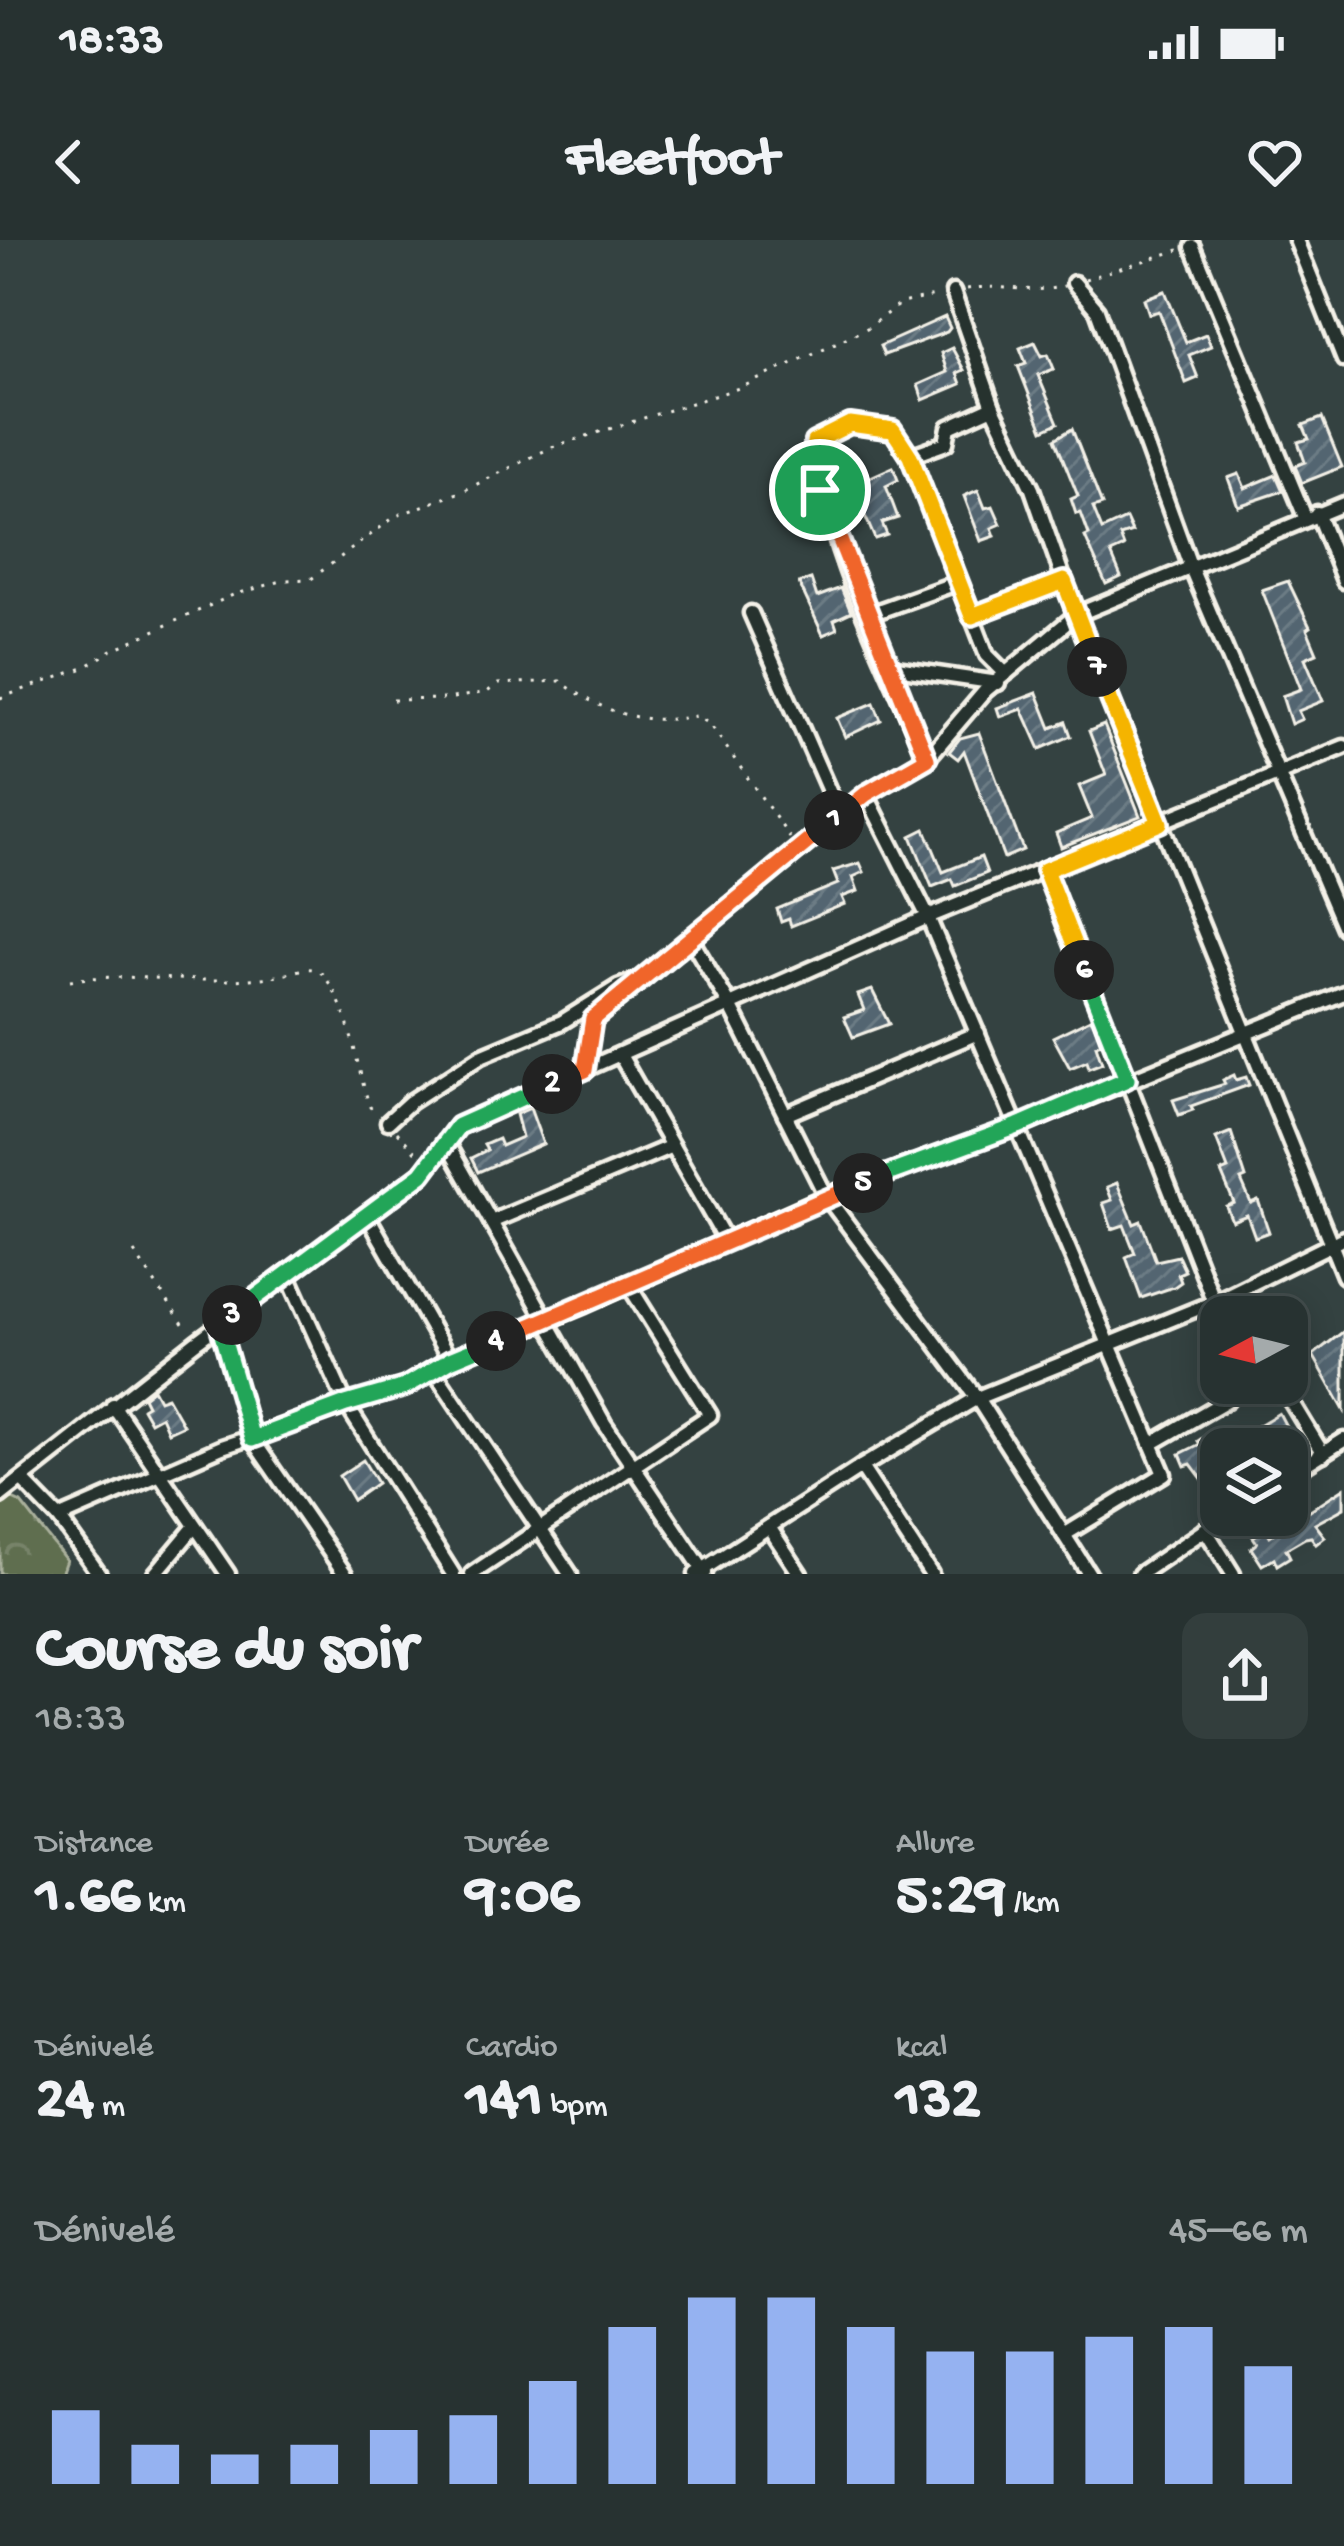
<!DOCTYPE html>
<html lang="fr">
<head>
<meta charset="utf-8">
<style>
	body { margin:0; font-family:"Gochi Hand",sans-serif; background:#333e3d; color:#f1f3f6; height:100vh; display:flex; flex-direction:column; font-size:45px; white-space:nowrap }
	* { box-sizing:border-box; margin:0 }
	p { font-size:39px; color:#a4aaab }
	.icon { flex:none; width:66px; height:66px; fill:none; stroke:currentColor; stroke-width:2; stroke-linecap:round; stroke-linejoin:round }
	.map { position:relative; height:1334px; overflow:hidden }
	.panel { display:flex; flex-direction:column; background:#273231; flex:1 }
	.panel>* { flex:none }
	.needle { width:78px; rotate:263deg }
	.tools { position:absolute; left:1200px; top:1056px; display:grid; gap:24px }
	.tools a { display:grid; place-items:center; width:108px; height:108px; border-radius:24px; background:#273231; box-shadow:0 6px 30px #0003,0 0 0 3px #434d4d; font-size:60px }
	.pin { position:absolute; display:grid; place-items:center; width:102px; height:102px; color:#fff; margin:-51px; border:6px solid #fff; border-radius:50%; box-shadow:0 3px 12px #0007 }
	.km { position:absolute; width:60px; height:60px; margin:-30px; border-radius:50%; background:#222; color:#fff; font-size:33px; line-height:60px; text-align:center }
	.round { display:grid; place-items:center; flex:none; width:126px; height:126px; border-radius:24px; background:#333e3d }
	.headline { display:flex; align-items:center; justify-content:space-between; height:204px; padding:0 36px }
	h1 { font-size:66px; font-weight:700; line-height:90px }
	.figures { display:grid; grid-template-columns:repeat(3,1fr); gap:18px; height:204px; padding:12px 36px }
	.figures div { display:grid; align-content:center }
	.figures b { font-size:60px; font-weight:700 }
	.figures small { font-size:33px; font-weight:400 }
	.figures p { font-size:33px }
	.chart { height:336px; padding:24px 36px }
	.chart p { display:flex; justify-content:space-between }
	.chart svg { width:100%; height:216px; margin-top:12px; stroke:#95b2f1; stroke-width:6 }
	.status { display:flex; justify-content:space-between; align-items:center; height:84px; padding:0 60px; background:#273231; direction:ltr }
	.status svg { height:33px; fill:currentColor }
	header { display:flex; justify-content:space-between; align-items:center; height:156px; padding:0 36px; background:#273231; font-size:54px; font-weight:700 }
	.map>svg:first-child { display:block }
	.forest { fill:url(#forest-crowns); stroke:#aab09c; stroke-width:3 }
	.building { fill:url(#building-hatch); stroke:#f4f1e8; stroke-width:3 }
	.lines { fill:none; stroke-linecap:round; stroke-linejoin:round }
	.street-casing { stroke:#f4f1e8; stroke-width:21 }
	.path { stroke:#f4f1e8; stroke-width:3; stroke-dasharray:3 9; stroke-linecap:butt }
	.street { stroke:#26332d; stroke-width:12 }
	.split-1-casing { stroke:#fff; stroke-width:24 }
	.split-2-casing { stroke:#fff; stroke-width:24 }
	.split-3-casing { stroke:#fff; stroke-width:24 }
	.split-4-casing { stroke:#fff; stroke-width:24 }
	.split-5-casing { stroke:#fff; stroke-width:24 }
	.split-6-casing { stroke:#fff; stroke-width:24 }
	.split-7-casing { stroke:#fff; stroke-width:24 }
	.split-8-casing { stroke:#fff; stroke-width:24 }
	.split-9-casing { stroke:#fff; stroke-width:24 }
	.split-1 { stroke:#f0652b; stroke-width:15 }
	.split-2 { stroke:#f0652b; stroke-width:15 }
	.split-3 { stroke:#22a559; stroke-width:15 }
	.split-4 { stroke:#22a559; stroke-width:15 }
	.split-5 { stroke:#f0652b; stroke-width:15 }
	.split-6 { stroke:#22a559; stroke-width:15 }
	.split-7 { stroke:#f5b400; stroke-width:15 }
	.split-8 { stroke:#f5b400; stroke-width:15 }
	.split-9 { stroke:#f5b400; stroke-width:15 }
</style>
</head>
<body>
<div class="status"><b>18:33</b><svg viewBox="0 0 49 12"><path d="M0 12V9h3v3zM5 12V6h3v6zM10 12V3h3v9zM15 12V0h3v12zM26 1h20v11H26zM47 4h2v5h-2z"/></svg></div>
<header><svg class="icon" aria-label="back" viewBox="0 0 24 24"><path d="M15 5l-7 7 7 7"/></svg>Fleetfoot<svg class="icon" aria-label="heart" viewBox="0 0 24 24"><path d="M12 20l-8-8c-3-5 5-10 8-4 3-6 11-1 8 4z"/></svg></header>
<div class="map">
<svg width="1344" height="1334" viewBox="0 0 1344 1334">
	<defs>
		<pattern id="forest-crowns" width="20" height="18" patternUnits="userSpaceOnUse" patternTransform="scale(3)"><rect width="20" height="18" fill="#5f6e50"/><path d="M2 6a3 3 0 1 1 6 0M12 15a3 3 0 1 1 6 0" fill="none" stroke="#778369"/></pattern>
		<pattern id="building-hatch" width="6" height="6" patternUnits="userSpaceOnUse" patternTransform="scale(3)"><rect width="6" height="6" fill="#536571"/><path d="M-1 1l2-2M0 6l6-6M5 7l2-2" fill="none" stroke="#6c7c85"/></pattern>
	</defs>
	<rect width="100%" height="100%" fill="#344241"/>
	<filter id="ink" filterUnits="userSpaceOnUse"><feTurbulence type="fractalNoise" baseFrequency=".00833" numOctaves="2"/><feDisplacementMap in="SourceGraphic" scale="24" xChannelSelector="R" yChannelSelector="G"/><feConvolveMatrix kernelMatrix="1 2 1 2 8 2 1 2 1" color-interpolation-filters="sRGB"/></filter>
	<g filter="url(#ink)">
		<path class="forest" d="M 6,1256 L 21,1263 L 66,1320 L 61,1334 L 0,1334 L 0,1262 Z"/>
		<g class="building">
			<path d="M 1165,51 L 1186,102 L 1206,94 L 1211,106 L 1189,115 L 1198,138 L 1186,143 L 1159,71 L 1149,74 L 1144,59 Z"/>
			<path d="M 945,77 L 950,88 L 947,92 L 884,115 L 880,106 Z"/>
			<path d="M 1035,102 L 1042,116 L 1048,114 L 1054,129 L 1038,135 L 1058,183 L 1043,190 L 1018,126 L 1026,123 L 1020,108 Z"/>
			<path d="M 952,108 L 964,130 L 957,133 L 961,144 L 923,160 L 918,145 L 947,132 L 941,113 Z"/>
			<path d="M 1322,178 L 1342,227 L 1302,243 L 1295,226 L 1305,222 L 1298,202 L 1309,199 L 1303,185 Z"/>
			<path d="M 1072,189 L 1102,265 L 1093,268 L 1102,290 L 1126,279 L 1132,292 L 1120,296 L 1124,307 L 1111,313 L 1121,337 L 1106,344 L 1085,297 L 1089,295 L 1081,273 L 1076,274 L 1071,259 L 1078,256 L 1055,199 Z"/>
			<path d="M 893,227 L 898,240 L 886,246 L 898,278 L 882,283 L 887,295 L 875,299 L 863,271 L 857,273 L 850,255 L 869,247 L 866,239 Z"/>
			<path d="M 1239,234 L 1245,248 L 1276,235 L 1283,251 L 1238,266 L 1228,238 Z"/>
			<path d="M 978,250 L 985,268 L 993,266 L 1001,284 L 992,288 L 995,296 L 981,301 L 964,256 Z"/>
			<path d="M 811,339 L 817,357 L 841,348 L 851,372 L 834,380 L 837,389 L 823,395 L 799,343 Z"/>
			<path d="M 1288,341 L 1310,387 L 1307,389 L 1317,413 L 1305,418 L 1323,461 L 1298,471 L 1302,479 L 1291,484 L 1282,456 L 1301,449 L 1262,350 Z"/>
			<path d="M 1037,453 L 1051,488 L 1066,482 L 1071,496 L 1040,509 L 1022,469 L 1000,477 L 997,468 Z"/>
			<path d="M 874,463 L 881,480 L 845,497 L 837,478 Z"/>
			<path d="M 1104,485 L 1140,576 L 1061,607 L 1056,593 L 1092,578 L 1079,546 L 1106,535 L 1089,491 Z"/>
			<path d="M 979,493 L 1023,610 L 1004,618 L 964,511 L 958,519 L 949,512 L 960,498 Z"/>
			<path d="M 925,589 L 943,632 L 981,617 L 987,633 L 955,646 L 952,639 L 932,647 L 911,596 Z"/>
			<path d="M 860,623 L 864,632 L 853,637 L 858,651 L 842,657 L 845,664 L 791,686 L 789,679 L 781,682 L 777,669 L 838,644 L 833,631 Z"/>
			<path d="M 872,750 L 889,784 L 853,797 L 844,777 L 864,770 L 858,755 Z"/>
			<path d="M 1092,778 L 1101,803 L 1096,805 L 1102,823 L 1089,828 L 1087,821 L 1070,828 L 1053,797 Z"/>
			<path d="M 1234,835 L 1236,840 L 1246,837 L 1249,845 L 1191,866 L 1193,870 L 1179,875 L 1173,860 L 1225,844 L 1223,840 Z"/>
			<path d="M 530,868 L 543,904 L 478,932 L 471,918 L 487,910 L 484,905 L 498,899 L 501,906 L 522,897 L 516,874 Z"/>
			<path d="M 1231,892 L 1246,938 L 1241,940 L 1251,963 L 1258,960 L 1269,992 L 1255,997 L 1247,975 L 1232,981 L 1226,966 L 1234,963 L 1221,932 L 1228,929 L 1216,898 Z"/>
			<path d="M 1117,943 L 1134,984 L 1141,981 L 1156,1021 L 1178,1016 L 1185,1031 L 1178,1034 L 1181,1042 L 1174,1047 L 1141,1058 L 1126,1017 L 1135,1013 L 1124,985 L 1112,989 L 1103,963 L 1112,960 L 1107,947 Z"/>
			<path d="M 1344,1091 L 1344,1170 L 1313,1115 Z"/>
			<path d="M 153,1149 L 159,1160 L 167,1157 L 183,1185 L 168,1192 L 161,1176 L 150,1182 L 142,1168 L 147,1165 L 143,1157 Z"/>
			<path d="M 1279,1173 L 1300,1213 L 1291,1219 L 1287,1209 L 1270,1209 L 1256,1187 Z"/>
			<path d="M 1211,1192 L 1220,1206 L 1205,1216 L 1216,1232 L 1203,1240 L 1191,1224 L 1185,1226 L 1180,1214 L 1200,1204 L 1198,1201 Z"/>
			<path d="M 363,1220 L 377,1243 L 353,1260 L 339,1236 Z"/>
			<path d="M 1344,1248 L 1344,1268 L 1315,1284 L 1325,1297 L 1316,1304 L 1311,1297 L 1305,1298 L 1286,1309 L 1290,1317 L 1277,1325 L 1274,1318 L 1262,1325 L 1251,1308 L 1257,1303 L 1253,1297 L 1266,1289 L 1270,1296 Z"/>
		</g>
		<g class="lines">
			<defs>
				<g id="street">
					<path d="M 1296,0 L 1344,120"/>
					<path d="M 1193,7 L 1305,277"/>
					<path d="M 1074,43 L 1097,70 L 1191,328 L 1344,688"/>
					<path d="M 953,52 L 993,167"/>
					<path d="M 910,216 L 946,203 L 949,187 L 993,167 L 1032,249 L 1076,375 L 1344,1036"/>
					<path d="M 1317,273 L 1344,341"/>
					<path d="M 751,373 L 840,576"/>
					<path d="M 867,375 L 959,342"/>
					<path d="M 972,376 L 1064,341"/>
					<path d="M 889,427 L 998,443"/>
					<path d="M 927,519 C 885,419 826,310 815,202 L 850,184 L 893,191 L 910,216 L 987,415 L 1006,434"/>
					<path d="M 866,554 L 928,677 L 1164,1234 L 1064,1295"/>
					<path d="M 1045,630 L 1214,1062"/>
					<path d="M 692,701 L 731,767 L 826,956 L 977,1158 L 1089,1334"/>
					<path d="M 620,815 L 725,999"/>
					<path d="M 585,830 L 593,779 L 866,554 L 927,519 L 985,451 L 1076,375 L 1344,264"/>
					<path d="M 785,875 L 978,793"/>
					<path d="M 388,882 L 410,862 L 481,816 L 562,782 L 618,747 L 635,741"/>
					<path d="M 446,902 L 604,1183 L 705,1333"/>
					<path d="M 367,975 L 450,1120"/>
					<path d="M 491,982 L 672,906"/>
					<path d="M 287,1033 L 346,1164 L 453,1334"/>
					<path d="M 1227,1056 L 1240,1077"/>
					<path d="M 219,1084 L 252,1199 L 345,1334"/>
					<path d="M 433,1129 L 570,1334"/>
					<path d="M 1280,1143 L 1323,1214"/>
					<path d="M 113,1165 L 228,1334"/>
					<path d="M 1151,1204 L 1227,1160 L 1227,1143"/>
					<path d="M 861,1227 L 931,1334"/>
					<path d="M 1287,1236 L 1344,1200"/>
					<path d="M 23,1241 L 59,1278 L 99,1334"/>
					<path d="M 0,1256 L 196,1102 L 422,934 L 458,886 L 928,677 L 1344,507"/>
					<path d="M 59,1278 L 222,1207 L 405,1146 L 450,1120 L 585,1065 L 826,956 L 1019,886 L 1344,753"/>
					<path d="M 769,1287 L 800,1334"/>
					<path d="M 1205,1289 L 1233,1334"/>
					<path d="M 155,1334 L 195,1286"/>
					<path d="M 472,1334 L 710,1175 L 628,1044"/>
					<path d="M 696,1334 L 861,1227 L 977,1158 L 1214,1062 L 1344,998"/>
					<path d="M 1140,1334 L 1227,1275"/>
				</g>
			</defs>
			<use href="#street" class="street-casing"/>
			<g class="path">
				<path d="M 1085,39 L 1179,10"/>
				<path d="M 967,49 C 1000,43 1032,55 1064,46"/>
				<path d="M 0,458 L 84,428 L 112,410 L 233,355 L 285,340 L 311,339 L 396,276 L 463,251 L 552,207 L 742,147 L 867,88 L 901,63 L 940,55"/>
				<path d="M 393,460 L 447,459 L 487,452 L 498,444 L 560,441 C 603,473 643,486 696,476 L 710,484 L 790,598"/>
				<path d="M 70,740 C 140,731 212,748 282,735 C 297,732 313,722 324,736 C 351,770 356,827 370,867 L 377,873"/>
				<path d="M 397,892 L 419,916"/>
				<path d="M 134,1012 L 188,1091"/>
			</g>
			<use href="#street" class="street"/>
		</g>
	</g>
	<g class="lines" filter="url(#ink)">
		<defs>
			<path id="split-1" d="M 820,250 L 927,519 L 866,554 L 834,580"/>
			<path id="split-2" d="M 552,844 L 585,830 L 593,779 L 834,580"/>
			<path id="split-3" d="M 232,1075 L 422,934 L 458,886 L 552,844"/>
			<path id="split-4" d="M 232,1075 L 219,1084 L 252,1199 L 346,1164 L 405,1147 L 450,1120 L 496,1101"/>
			<path id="split-5" d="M 496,1101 L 863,943"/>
			<path id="split-6" d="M 863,943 L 1018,886 L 1127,839 L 1084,730"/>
			<path id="split-7" d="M 1084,730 L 1045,630 L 1160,583 L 1097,427"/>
			<path id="split-8" d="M 886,189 L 893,190 L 910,216 L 972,376 L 1064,341 L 1097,427"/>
			<path id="split-9" d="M 820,250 L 814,202 L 850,184 L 886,189"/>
		</defs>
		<use href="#split-1" class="split-1-casing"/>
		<use href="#split-2" class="split-2-casing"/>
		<use href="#split-3" class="split-3-casing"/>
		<use href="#split-4" class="split-4-casing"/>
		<use href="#split-5" class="split-5-casing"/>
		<use href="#split-6" class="split-6-casing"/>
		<use href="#split-7" class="split-7-casing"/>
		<use href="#split-8" class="split-8-casing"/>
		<use href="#split-9" class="split-9-casing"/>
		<use href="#split-1" class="split-1"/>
		<use href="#split-2" class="split-2"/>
		<use href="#split-3" class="split-3"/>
		<use href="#split-4" class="split-4"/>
		<use href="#split-5" class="split-5"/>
		<use href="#split-6" class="split-6"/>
		<use href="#split-7" class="split-7"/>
		<use href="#split-8" class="split-8"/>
		<use href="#split-9" class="split-9"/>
	</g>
</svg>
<div class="tools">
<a><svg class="needle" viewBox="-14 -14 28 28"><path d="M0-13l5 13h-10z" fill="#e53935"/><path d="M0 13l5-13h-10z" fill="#a4aaab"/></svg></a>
<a><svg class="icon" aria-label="layers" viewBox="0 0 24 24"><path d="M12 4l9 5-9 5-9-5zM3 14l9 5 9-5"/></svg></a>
</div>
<div class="pin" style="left:820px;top:250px;background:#1e9e55"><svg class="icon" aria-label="arrive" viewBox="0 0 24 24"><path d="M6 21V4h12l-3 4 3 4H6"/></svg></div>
<b class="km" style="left:834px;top:580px">1</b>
<b class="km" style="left:552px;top:844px">2</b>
<b class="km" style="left:232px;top:1075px">3</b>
<b class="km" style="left:496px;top:1101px">4</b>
<b class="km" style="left:863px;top:943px">5</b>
<b class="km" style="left:1084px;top:730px">6</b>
<b class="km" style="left:1097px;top:427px">7</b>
</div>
<section class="panel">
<div class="headline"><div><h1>Course du soir</h1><p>18:33</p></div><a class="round"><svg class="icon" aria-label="share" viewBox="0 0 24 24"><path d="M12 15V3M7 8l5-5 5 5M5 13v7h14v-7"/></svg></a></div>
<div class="figures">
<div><p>Distance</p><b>1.66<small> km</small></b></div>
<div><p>Durée</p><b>9:06</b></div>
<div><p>Allure</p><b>5:29<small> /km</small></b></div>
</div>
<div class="figures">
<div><p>Dénivelé</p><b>24<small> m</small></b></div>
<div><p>Cardio</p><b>141<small> bpm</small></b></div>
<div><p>kcal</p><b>132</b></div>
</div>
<div class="chart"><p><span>Dénivelé</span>45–66 m</p>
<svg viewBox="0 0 160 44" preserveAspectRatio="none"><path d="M5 44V29M15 44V36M25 44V38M35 44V36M45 44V33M55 44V30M65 44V23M75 44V12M85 44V6M95 44V6M105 44V12M115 44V17M125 44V17M135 44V14M145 44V12M155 44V20"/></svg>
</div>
</section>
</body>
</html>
